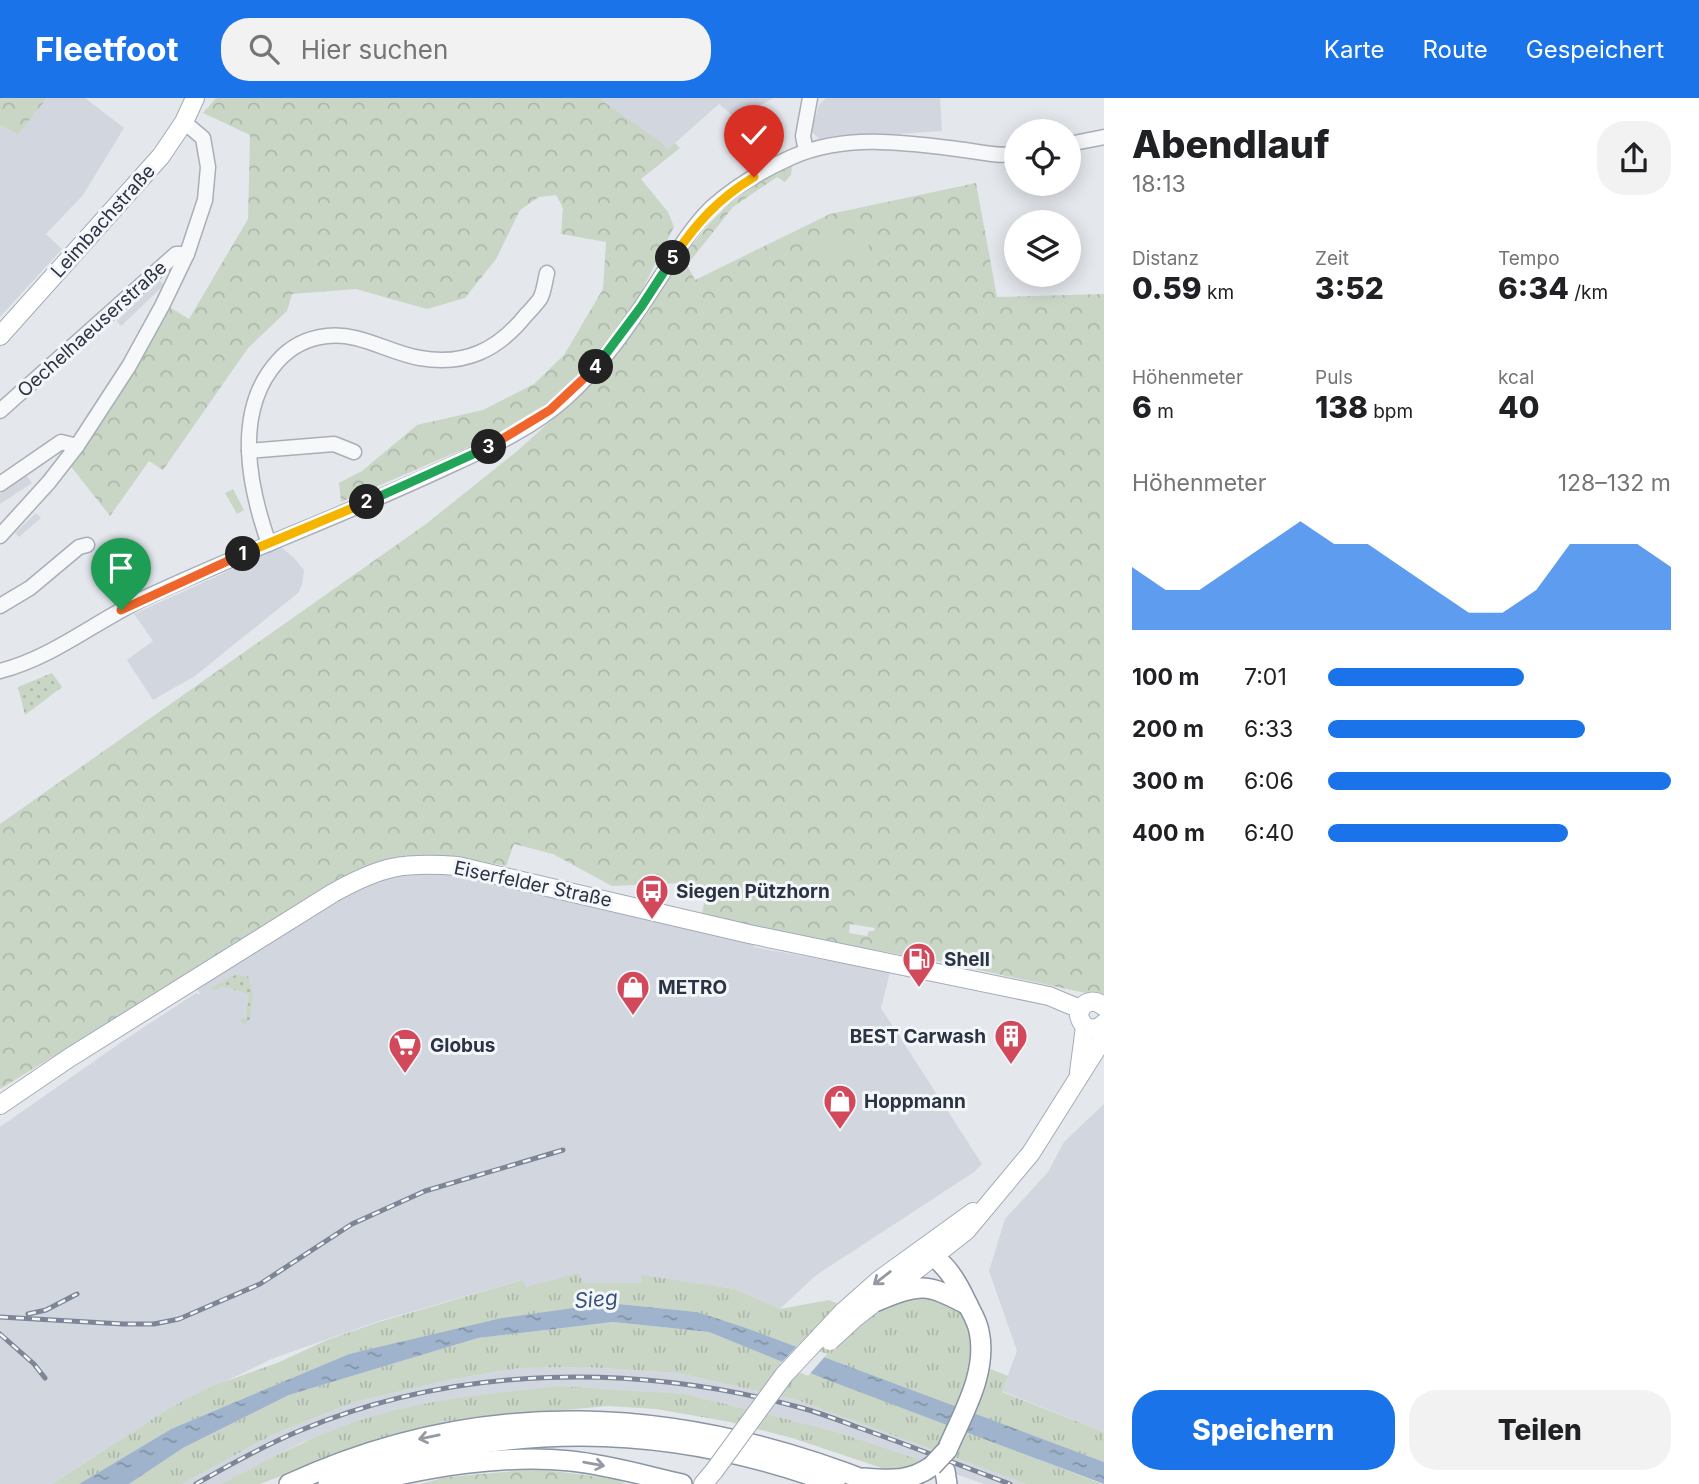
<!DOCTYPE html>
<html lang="de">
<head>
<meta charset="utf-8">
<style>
	body { margin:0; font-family:Inter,sans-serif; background:#f2f2f2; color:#202124; height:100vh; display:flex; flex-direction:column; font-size:26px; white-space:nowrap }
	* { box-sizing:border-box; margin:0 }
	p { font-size:23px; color:#757577 }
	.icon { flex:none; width:38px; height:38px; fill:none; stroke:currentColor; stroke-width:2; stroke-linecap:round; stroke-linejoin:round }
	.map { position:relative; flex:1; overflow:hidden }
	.sheet { display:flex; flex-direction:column; background:#fff; width:595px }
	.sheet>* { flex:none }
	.tools { position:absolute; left:1004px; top:21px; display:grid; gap:14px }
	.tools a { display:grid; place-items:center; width:77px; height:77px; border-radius:50%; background:#fff; box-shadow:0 4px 18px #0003; font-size:35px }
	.pin { position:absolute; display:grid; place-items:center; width:60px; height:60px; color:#fff; margin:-72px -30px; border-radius:50% 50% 50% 0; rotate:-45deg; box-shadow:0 0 7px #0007 }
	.pin .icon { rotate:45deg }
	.km { position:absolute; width:35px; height:35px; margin:-18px; border-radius:50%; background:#222; color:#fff; font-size:19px; line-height:35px; text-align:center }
	.round { display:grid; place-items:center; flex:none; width:74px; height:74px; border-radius:28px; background:#f2f2f2 }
	.overview { display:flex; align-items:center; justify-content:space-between; height:119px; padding:0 28px }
	h1 { font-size:38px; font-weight:800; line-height:52px }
	.figures { display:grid; grid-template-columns:repeat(3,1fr); gap:10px; height:119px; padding:7px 28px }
	.figures div { display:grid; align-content:center }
	.figures b { font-size:30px; font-weight:800 }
	.figures small { font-size:19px; font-weight:400 }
	.figures p { font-size:19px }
	.chart { height:196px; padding:14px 28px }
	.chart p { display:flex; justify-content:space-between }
	.chart svg { width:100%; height:126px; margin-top:7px; fill:#1a73e8; opacity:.7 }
	.button { display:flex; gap:14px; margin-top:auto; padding:14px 28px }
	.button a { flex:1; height:80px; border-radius:28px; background:#1a73e8; color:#fff; font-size:28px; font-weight:800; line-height:80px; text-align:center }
	.button a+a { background:#f2f2f2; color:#202124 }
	ul { padding:0 28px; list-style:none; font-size:23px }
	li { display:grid; grid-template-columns:112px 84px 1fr; align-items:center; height:52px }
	li i { height:18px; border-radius:9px; background:#1a73e8 }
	header { display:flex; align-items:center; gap:42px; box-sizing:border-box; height:98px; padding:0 35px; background:#1a73e8; color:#fff }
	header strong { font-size:33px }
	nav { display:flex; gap:38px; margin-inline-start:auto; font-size:24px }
	.search { width:490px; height:63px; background:#f2f2f2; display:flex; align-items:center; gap:18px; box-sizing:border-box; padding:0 24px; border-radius:28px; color:#757577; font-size:26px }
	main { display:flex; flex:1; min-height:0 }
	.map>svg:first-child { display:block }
	.built { fill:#d2d6de }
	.grass { fill:url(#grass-tufts) }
	.forest { fill:url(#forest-crowns); fill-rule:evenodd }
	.garden { fill:url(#garden-dots) }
	.pitch { fill:#c9d6c5 }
	.water { fill:url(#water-ripples) }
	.pier { fill:#e4e7ec }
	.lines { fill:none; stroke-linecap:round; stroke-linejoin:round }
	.minor-casing { stroke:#a9aeb7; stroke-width:17 }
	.major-casing { stroke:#a3abb8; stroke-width:20 }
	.highway-casing { stroke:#8b94a3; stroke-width:22 }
	.minor { stroke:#f7f8fa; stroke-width:14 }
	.major { stroke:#fff; stroke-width:18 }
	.highway { stroke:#fff; stroke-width:19 }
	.rail-casing { stroke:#7d8696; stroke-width:5 }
	.rail { stroke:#f4f6f9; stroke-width:2.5; stroke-dasharray:8; stroke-linecap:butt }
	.major-bridge-casing { stroke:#a3abb8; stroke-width:20; stroke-linecap:butt }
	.highway-bridge-casing { stroke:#8b94a3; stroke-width:22; stroke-linecap:butt }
	.major-bridge { stroke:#fff; stroke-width:18 }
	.highway-bridge { stroke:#fff; stroke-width:19 }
	.oneway { stroke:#959aa2 }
	.split-1-casing { stroke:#fff; stroke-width:14 }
	.split-2-casing { stroke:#fff; stroke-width:14 }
	.split-3-casing { stroke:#fff; stroke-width:14 }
	.split-4-casing { stroke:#fff; stroke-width:14 }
	.split-5-casing { stroke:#fff; stroke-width:14 }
	.split-6-casing { stroke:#fff; stroke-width:14 }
	.split-1 { stroke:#f0652b; stroke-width:9 }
	.split-2 { stroke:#f5b400; stroke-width:9 }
	.split-3 { stroke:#22a559; stroke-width:9 }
	.split-4 { stroke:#f0652b; stroke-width:9 }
	.split-5 { stroke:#22a559; stroke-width:9 }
	.split-6 { stroke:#f5b400; stroke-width:9 }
	.labels { text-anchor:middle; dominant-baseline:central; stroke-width:6; stroke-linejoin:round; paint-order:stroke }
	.street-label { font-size:19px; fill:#2b3445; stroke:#f4f6f9 }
	.poi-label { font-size:19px; font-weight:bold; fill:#2b3445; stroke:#f4f6f9; text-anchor:start }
	.water-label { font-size:21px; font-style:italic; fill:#34527a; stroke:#f4f6f9 }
</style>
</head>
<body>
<header>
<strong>Fleetfoot</strong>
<div class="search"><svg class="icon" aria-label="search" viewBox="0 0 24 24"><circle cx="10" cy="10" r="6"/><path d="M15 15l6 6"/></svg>Hier suchen</div>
<nav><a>Karte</a><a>Route</a><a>Gespeichert</a></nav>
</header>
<main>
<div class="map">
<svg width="1104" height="1386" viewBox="0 0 1104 1386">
	<defs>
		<pattern id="grass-tufts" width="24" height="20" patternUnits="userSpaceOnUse" patternTransform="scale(1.75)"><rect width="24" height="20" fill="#c9d6c5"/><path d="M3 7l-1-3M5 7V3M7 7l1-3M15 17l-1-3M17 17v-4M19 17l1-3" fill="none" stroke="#adb8ab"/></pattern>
		<pattern id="forest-crowns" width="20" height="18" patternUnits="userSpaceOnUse" patternTransform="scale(1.75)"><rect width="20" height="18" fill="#c9d6c5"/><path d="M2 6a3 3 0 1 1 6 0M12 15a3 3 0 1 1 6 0" fill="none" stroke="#adb8ab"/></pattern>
		<pattern id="garden-dots" width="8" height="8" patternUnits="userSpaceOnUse" patternTransform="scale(1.75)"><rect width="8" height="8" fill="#c9d6c5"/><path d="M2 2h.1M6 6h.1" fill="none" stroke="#adb8ab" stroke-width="1.8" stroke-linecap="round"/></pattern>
		<pattern id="water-ripples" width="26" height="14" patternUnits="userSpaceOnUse" patternTransform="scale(1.75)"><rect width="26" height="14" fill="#9fb4cc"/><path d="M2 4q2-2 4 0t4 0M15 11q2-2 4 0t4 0" fill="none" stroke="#8293a7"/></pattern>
	</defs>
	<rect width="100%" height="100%" fill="#e4e7ec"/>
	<g class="built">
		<path d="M 47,0 L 85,0 L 124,30 L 83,97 L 46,136 L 62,151 L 0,219 L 0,27 L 18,37 Z"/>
		<path d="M 602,0 L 774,0 L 753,11 L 731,16 L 719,6 L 667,52 L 604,4 Z"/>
		<path d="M 826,0 L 940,0 L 942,33 L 819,41 L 811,33 L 819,7 Z"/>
		<path d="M 159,182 L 164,187 L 121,228 L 117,223 Z"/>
		<path d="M 27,378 L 32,385 L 0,406 L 0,396 Z"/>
		<path d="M 36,415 L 41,420 L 19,439 L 15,435 Z"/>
		<path d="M 281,449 L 294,460 L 304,472 L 302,487 L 298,495 L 195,578 L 153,602 L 127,562 L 153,543 L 134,516 Z"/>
		<path d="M 416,765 L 754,841 L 754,849 L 890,874 L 881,910 L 982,1066 L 974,1074 L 815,1178 L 780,1211 L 735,1191 L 641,1178 L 642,1185 L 584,1185 L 575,1176 L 526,1190 L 521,1182 L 379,1223 L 274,1260 L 168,1311 L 52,1386 L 0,1386 L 0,1029 L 123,943 L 196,895 L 201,897 L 192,884 L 333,795 Z"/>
		<path d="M 1104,1006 L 1104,1334 L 1002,1293 L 1017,1253 L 989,1173 L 1005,1121 L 1048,1074 L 1064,1044 Z"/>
		<path d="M 586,1269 L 678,1275 L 797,1302 L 1026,1386 L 984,1386 L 834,1333 L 685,1296 L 562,1288 L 303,1344 L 220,1386 L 182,1386 L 274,1336 L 354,1304 L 453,1281 L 519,1270 Z"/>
	</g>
	<g class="grass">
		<path d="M 578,1175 L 584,1185 L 642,1185 L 641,1177 L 735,1191 L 780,1211 L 829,1202 L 868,1219 L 895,1200 L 921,1194 L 956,1207 L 967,1222 L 972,1238 L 971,1263 L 1008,1278 L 1002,1294 L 1104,1334 L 1104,1364 L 697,1214 L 609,1205 L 349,1256 L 171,1331 L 79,1386 L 52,1386 L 168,1311 L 210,1289 L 277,1265 L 327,1242 L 379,1224 L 522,1182 L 527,1189 Z"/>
		<path d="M 613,1224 L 709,1234 L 1102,1386 L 1026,1386 L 797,1302 L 678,1275 L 586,1269 L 519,1270 L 453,1281 L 354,1304 L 274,1336 L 182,1386 L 129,1386 L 183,1350 L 289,1297 L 478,1240 Z"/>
		<path d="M 562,1288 L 685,1296 L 834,1333 L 925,1364 L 900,1376 L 792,1340 L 730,1324 L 656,1311 L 608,1308 L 446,1323 L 362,1347 L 260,1386 L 220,1386 C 275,1358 331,1328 392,1313 C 448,1299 506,1294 562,1288 Z"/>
	</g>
	<g class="forest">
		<path d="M 0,0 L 47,0 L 18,37 L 0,27 Z"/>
		<path d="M 216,0 L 602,0 L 604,4 L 662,45 L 667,52 L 675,45 L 680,50 L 641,81 L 668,114 L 674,129 L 638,200 L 619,231 L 574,283 L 529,319 L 496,337 L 341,404 L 339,385 L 362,373 L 417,327 L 483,312 L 534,286 L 564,257 L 603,191 L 606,144 L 561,136 L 563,110 L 556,97 L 539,99 L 520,112 L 496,161 L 465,200 L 427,211 L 356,191 L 292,196 L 287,213 L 248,250 L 163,372 L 149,363 L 110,418 L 69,366 L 168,208 L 189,221 L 248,121 L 250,37 L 203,15 Z"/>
		<path d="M 792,68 L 791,77 L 785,84 L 777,79 L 733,109 L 687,167 L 695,182 L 830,116 L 976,85 L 997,199 L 1104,196 L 1104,899 L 932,862 L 784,836 L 702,815 L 707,792 L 683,785 L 612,788 L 553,756 L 514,746 L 506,768 C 459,759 421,752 374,766 C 328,781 287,816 246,841 C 164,891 82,941 0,991 L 0,726 L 426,426 L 516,354 L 603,276 L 649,213 L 678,164 L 710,125 L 729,106 L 759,85 ZM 850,826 L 875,830 L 874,833 L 869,833 L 867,838 L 849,835 Z"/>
		<path d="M 537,1371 L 616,1381 L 626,1386 L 420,1386 L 447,1379 Z"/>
	</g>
	<g class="garden">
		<path d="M 52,575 L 62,589 L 25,617 L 18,589 Z"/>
		<path d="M 237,876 L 246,879 L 248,878 L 253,895 L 250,921 L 245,926 L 242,925 L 240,920 L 246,921 L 249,896 L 222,888 L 214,893 L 211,890 Z"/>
	</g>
	<g class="pitch">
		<path d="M 868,135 L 869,155 L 820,159 L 818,139 Z"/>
		<path d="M 233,391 L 244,412 L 237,416 L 225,395 Z"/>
	</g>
	<path class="water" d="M 609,1205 L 697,1214 L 743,1229 L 1104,1364 L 1104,1386 L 825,1281 L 709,1234 L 613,1224 L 478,1240 L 289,1297 L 183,1350 L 129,1386 L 79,1386 L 171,1331 L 349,1256 L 502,1220 Z"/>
	<path class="pier" d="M 799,1246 L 827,1256 L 808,1278 L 780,1266 Z"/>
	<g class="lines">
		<defs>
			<g id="minor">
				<path d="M 1069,46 L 1104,39"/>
				<path d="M 806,53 L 803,38 L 810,0"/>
				<path d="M 0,313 L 176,156 L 187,156"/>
				<path d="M 249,353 L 334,346 L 354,354"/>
				<path d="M 0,386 L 61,344 L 77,348"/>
				<path d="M 0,438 L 49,384 L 77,348 L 129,268 L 162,208 L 187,156 L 205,102 L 208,69 L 203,40 L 184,24"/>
				<path d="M 269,446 C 249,389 233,314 277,264 C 290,249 308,240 327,238 C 360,234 389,255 420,260 C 465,268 498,252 526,217 C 531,212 536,206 540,201 C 544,194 545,183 547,175"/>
				<path d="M 0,508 L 30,490 L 79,449 L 87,447"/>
				<path d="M 0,573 C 55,559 98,521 149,498 C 243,454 341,418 436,374 C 481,353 528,334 566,300 C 603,267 631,225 658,183 C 674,158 690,131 711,110 C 734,89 763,72 792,59 C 845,36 902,44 957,51 C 977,53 996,59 1017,56"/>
			</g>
			<g id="major">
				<path d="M 0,238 L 161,58 L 184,24 L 195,0"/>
				<path d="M 1104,909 C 1094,899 1081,904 1079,917 C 1082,931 1094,935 1104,925"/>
				<path d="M 1079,974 L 1085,929"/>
				<path d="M 0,1007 L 69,960 L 333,795 C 381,768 402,764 458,768 L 749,836 L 1049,898 L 1080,911"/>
				<path d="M 843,1214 L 879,1182 L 973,1114"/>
				<path d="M 855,1220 L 966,1133 L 1031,1055 L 1104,939"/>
				<path d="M 703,1386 L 714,1373"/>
			</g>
			<g id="highway">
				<path d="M 934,1159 C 949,1170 958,1186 966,1203 C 970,1212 977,1222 979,1233 C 988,1274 963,1315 947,1352"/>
				<path d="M 877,1203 C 921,1185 926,1185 968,1207"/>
				<path d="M 945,1373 L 947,1386"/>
				<path d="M 864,1380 C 890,1382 910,1384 932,1368"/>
				<path d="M 363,1385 C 429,1369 502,1356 571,1363 C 609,1367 646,1378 682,1386"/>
				<path d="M 289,1386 C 484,1296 679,1308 875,1386"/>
				<path d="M 328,1386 C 498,1321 665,1323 835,1386"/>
			</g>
		</defs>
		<use href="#minor" class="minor-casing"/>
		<use href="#major" class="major-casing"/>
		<use href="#highway" class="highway-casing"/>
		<use href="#minor" class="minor"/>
		<use href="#major" class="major"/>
		<use href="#highway" class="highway"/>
		<defs>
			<g id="rail">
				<path d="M 28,1216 L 46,1212 L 77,1196"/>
				<path d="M 0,1219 L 123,1226 L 154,1226 L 179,1221 L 260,1186 L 352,1126 L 425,1093 L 563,1052"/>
				<path d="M 0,1236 L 34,1266 L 45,1280"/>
				<path d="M 196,1386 C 229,1367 263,1348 299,1333 C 458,1266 637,1265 802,1310 C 820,1315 838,1322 857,1329 C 908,1347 959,1367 1010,1386"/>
			</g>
		</defs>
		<use href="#rail" class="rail-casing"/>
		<use href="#rail" class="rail"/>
		<defs>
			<g id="major-bridge">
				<path d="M 830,1243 L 855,1220"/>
				<path d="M 714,1373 L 784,1277 L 843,1214"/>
			</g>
			<path id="highway-bridge" d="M 932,1368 L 947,1352"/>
		</defs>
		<use href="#major-bridge" class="major-bridge-casing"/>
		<use href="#highway-bridge" class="highway-bridge-casing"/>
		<use href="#major-bridge" class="major-bridge"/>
		<use href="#highway-bridge" class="highway-bridge"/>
	</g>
	<defs><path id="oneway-shaft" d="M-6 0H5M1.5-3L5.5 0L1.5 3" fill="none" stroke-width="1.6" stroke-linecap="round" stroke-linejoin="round" transform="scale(1.75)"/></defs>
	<g class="oneway">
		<use href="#oneway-shaft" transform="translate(882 1180) rotate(142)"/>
		<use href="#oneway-shaft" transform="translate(429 1339) rotate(168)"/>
		<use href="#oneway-shaft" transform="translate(594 1366) rotate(10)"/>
	</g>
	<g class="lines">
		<defs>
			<path id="split-1" d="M 121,512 L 243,456"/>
			<path id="split-2" d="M 243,456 L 367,404"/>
			<path id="split-3" d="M 367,404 L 489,349"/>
			<path id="split-4" d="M 489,349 L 550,312 L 596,269"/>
			<path id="split-5" d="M 596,269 L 641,209 L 673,160"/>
			<path id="split-6" d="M 673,160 C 695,126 719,100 754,79"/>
		</defs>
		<use href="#split-1" class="split-1-casing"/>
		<use href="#split-2" class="split-2-casing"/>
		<use href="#split-3" class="split-3-casing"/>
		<use href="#split-4" class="split-4-casing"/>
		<use href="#split-5" class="split-5-casing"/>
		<use href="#split-6" class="split-6-casing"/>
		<use href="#split-1" class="split-1"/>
		<use href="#split-2" class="split-2"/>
		<use href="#split-3" class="split-3"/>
		<use href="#split-4" class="split-4"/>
		<use href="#split-5" class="split-5"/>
		<use href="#split-6" class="split-6"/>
	</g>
	<defs>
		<symbol id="bus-pin" viewBox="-11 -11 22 30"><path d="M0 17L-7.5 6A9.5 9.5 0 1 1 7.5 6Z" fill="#d1495b" stroke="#f4f6f9"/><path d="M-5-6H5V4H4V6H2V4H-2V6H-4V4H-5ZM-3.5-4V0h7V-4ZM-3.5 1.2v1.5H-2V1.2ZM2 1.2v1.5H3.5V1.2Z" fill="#fff"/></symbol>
		<symbol id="fuel-pin" viewBox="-11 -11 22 30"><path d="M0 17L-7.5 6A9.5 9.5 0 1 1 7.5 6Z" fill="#d1495b" stroke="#f4f6f9"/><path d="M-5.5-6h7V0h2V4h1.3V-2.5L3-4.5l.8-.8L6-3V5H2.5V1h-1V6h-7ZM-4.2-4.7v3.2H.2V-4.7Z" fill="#fff"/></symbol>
		<symbol id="shop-pin" viewBox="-11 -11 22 30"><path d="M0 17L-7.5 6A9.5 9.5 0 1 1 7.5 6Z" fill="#d1495b" stroke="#f4f6f9"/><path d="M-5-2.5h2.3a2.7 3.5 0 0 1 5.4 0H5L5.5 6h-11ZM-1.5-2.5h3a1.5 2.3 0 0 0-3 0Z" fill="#fff"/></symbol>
		<symbol id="building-pin" viewBox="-11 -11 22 30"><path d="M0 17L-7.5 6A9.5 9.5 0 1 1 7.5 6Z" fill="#d1495b" stroke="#f4f6f9"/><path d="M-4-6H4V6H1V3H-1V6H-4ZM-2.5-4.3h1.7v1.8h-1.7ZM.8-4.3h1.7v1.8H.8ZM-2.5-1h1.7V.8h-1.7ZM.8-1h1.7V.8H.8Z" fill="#fff"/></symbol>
		<symbol id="supermarket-pin" viewBox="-11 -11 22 30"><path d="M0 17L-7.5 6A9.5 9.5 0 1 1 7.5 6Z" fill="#d1495b" stroke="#f4f6f9"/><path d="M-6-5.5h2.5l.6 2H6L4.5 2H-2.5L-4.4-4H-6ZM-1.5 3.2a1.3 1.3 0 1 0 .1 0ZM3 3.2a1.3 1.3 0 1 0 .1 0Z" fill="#fff"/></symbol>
	</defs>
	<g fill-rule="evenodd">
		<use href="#bus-pin" x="633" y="774" width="38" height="52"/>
		<use href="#fuel-pin" x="900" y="842" width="38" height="52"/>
		<use href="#shop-pin" x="614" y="870" width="38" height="52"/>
		<use href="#building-pin" x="992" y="919" width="38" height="52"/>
		<use href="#supermarket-pin" x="386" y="928" width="38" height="52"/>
		<use href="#shop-pin" x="821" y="984" width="38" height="52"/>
	</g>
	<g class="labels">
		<g class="street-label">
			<text transform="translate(103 123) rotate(-48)">Leimbachstraße</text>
			<text transform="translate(92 231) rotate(-42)">Oechelhaeuserstraße</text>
			<text transform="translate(533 786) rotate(12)">Eiserfelder Straße</text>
		</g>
		<g class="poi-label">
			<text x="676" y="793">Siegen Pützhorn</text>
			<text x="944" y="861">Shell</text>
			<text x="658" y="889">METRO</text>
			<text x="986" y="938" text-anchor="end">BEST Carwash</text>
			<text x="430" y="947">Globus</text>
			<text x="864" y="1003">Hoppmann</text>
		</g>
		<g class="water-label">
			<text transform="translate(596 1201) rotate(-5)">Sieg</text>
		</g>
	</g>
</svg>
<div class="tools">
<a><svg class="icon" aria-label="locate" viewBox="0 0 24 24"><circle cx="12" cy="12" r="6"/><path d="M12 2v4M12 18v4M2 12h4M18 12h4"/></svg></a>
<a><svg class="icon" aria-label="layers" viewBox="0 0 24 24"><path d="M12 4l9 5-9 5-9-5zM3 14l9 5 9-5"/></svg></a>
</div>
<div class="pin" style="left:121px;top:512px;background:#1e9e55"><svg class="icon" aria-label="arrive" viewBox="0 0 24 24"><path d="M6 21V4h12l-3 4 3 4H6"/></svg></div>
<div class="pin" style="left:754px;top:79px;background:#d93025"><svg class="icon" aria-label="check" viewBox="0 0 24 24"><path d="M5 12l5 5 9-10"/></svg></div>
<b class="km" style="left:243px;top:456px">1</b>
<b class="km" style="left:367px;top:404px">2</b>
<b class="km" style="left:489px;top:349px">3</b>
<b class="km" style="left:596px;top:269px">4</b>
<b class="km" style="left:673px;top:160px">5</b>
</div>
<section class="sheet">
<div class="overview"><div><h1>Abendlauf</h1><p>18:13</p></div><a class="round"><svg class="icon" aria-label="share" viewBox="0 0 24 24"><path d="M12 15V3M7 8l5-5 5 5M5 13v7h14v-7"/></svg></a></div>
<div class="figures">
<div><p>Distanz</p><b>0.59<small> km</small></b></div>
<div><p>Zeit</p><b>3:52</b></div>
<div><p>Tempo</p><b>6:34<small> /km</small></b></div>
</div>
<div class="figures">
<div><p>Höhenmeter</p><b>6<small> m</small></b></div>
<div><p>Puls</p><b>138<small> bpm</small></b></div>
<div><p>kcal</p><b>40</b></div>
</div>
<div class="chart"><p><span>Höhenmeter</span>128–132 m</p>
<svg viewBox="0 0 160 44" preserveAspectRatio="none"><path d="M0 44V22L10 30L20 30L30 22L40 14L50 6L60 14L70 14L80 22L90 30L100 38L110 38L120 30L130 14L140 14L150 14L160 22V44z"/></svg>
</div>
<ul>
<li><b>100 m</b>7:01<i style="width:57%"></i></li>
<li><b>200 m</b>6:33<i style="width:75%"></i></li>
<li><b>300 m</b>6:06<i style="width:100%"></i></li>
<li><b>400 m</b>6:40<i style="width:70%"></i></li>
</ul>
<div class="button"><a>Speichern</a><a>Teilen</a></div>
</section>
</main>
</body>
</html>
